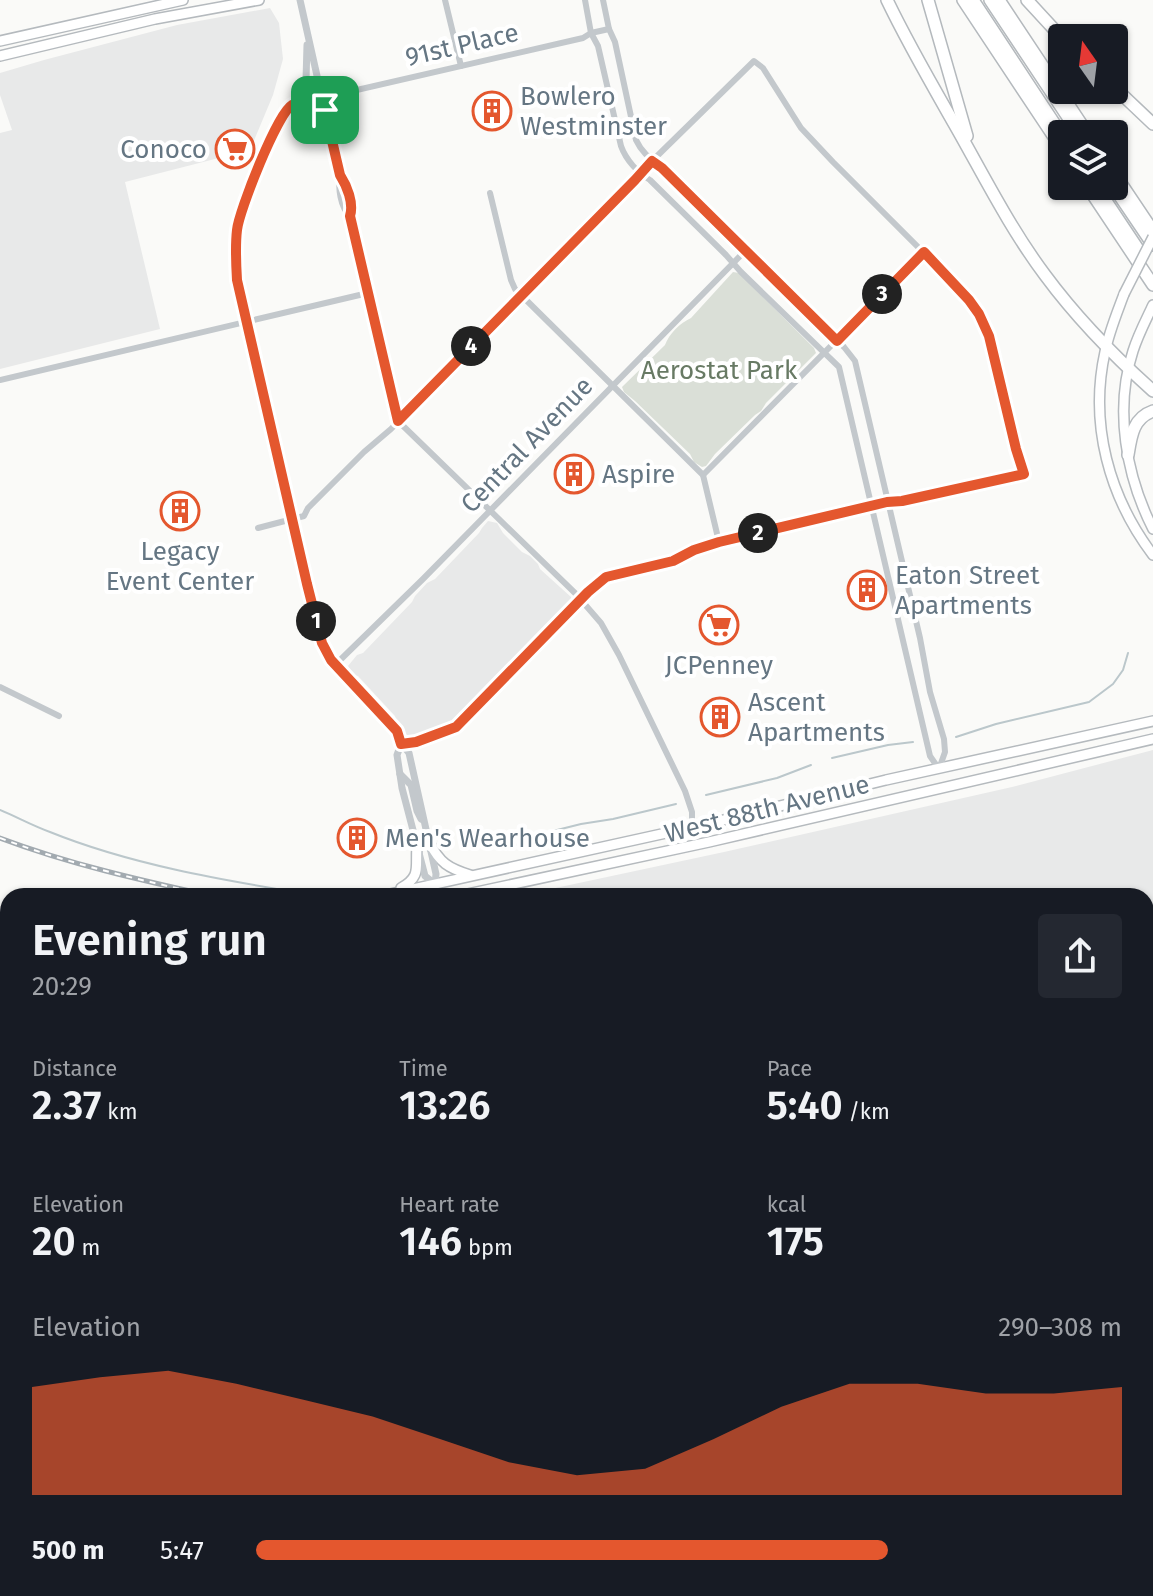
<!DOCTYPE html>
<html lang="en">
<head>
<meta charset="utf-8">
<style>
	body { margin:0; font-family:"Fira Sans",sans-serif; background:#242831; color:#f1f3f6; height:100vh; display:flex; flex-direction:column; font-size:30px; white-space:nowrap }
	* { box-sizing:border-box; margin:0 }
	p { font-size:26px; color:#9ea1a6 }
	.icon { flex:none; width:44px; height:44px; fill:none; stroke:currentColor; stroke-width:2; stroke-linecap:round; stroke-linejoin:round }
	.map { position:relative; flex:1; overflow:hidden }
	.drawer { position:absolute; left:0px; top:888px; width:1154px; height:708px; display:flex; flex-direction:column; background:#171b24; border-radius:24px 24px 0 0; box-shadow:0 2px 6px #0004 }
	.drawer>* { flex:none }
	.needle { width:52px; rotate:346deg }
	.buttons { position:absolute; left:1048px; top:24px; display:grid; gap:16px }
	.buttons a { display:grid; place-items:center; width:80px; height:80px; border-radius:8px; background:#171b24; box-shadow:0 2px 6px #0004; font-size:40px }
	.pin { position:absolute; display:grid; place-items:center; width:68px; height:68px; color:#fff; margin:-34px; border-radius:16px; box-shadow:0 4px 12px #0006 }
	.km { position:absolute; width:40px; height:40px; margin:-20px; border-radius:50%; background:#222; color:#fff; font-size:22px; line-height:40px; text-align:center }
	.round { display:grid; place-items:center; flex:none; width:84px; height:84px; border-radius:8px; background:#242831 }
	.head { display:flex; align-items:center; justify-content:space-between; height:136px; padding:0 32px }
	h1 { font-size:44px; font-weight:600; line-height:60px }
	.stats { display:grid; grid-template-columns:repeat(3,1fr); gap:12px; height:136px; padding:8px 32px }
	.stats div { display:grid; align-content:center }
	.stats b { font-size:40px; font-weight:600 }
	.stats small { font-size:22px; font-weight:400 }
	.stats p { font-size:22px }
	.chart { height:224px; padding:16px 32px }
	.chart p { display:flex; justify-content:space-between }
	.chart svg { width:100%; height:144px; margin-top:8px; fill:#e4572e; opacity:.7 }
	ul { padding:0 32px; list-style:none; font-size:26px }
	li { display:grid; grid-template-columns:128px 96px 1fr; align-items:center; height:60px }
	li i { height:20px; border-radius:10px; background:#e4572e }
	.map>svg:first-child { display:block }
	.built { fill:#e8e9e9 }
	.green { fill:#dadfd7 }
	.lines { fill:none; stroke-linecap:round; stroke-linejoin:round }
	.stream { stroke:#bbc7cb; stroke-width:2 }
	.primary-casing { stroke:#b5babe; stroke-width:12 }
	.motorway-casing { stroke:#b4b9bd; stroke-width:14 }
	.minor { stroke:#c3c8cc; stroke-width:6 }
	.tertiary { stroke:#c3c8cc; stroke-width:7 }
	.primary { stroke:#fff; stroke-width:9 }
	.motorway { stroke:#fff; stroke-width:11 }
	.rail-casing { stroke:#a2aab0; stroke-width:5 }
	.rail { stroke:#fff; stroke-width:2; stroke-dasharray:6; stroke-linecap:butt }
	.primary-bridge-casing { stroke:#b5babe; stroke-width:12; stroke-linecap:butt }
	.primary-bridge { stroke:#fff; stroke-width:9 }
	.route-casing { stroke:#fff; stroke-width:16 }
	.route { stroke:#e4572e; stroke-width:10 }
	.labels { text-anchor:middle; dominant-baseline:central; stroke-width:8; stroke-linejoin:round; paint-order:stroke }
	.street-label { font-size:26px; fill:#657683; stroke:#fff }
	.poi-label { font-size:26px; fill:#657683; stroke:#fff; text-anchor:start }
	.park-label { font-size:26px; fill:#687a64; stroke:#fff }
</style>
</head>
<body>
<div class="map">
<svg width="1153" height="1596" viewBox="0 0 1153 1596">
	<rect width="100%" height="100%" fill="#fafaf8"/>
	<g class="built">
		<path d="M 270,8 L 279,23 L 283,59 L 273,95 L 250,150 L 125,182 L 160,329 L 0,369 L 0,133 L 12,130 L 0,95 L 0,73 L 44,60 L 177,25 Z"/>
		<path d="M 488,521 L 497,523 L 503,533 L 522,552 L 530,556 L 538,564 L 540,569 L 571,597 L 572,603 L 563,612 L 556,616 L 521,652 L 509,668 L 497,676 L 451,724 L 432,730 L 415,738 L 409,738 L 396,721 L 395,716 L 358,676 L 353,675 L 348,666 L 357,655 L 363,653 L 412,602 L 415,596 L 427,583 L 435,579 L 479,533 L 482,528 Z"/>
		<path d="M 1153,750 L 1153,1004 L 1146,1005 L 1146,896 L 518,896 L 724,852 L 1012,787 Z"/>
		<path d="M 8,1268 L 8,1483 L 0,1480 L 0,1304 Z"/>
	</g>
	<path class="green" d="M 733,272 L 739,273 L 814,348 L 816,353 L 766,403 L 761,411 L 755,415 L 715,454 L 706,466 L 702,467 L 694,462 L 690,454 L 635,401 L 624,392 L 622,387 L 665,345 C 669,334 680,323 691,318 Z"/>
	<g class="lines">
		<g class="stream">
			<path d="M 956,737 L 996,724 L 1089,702 L 1113,684 L 1123,670 L 1128,653"/>
			<path d="M 832,758 L 888,745 L 913,742"/>
			<path d="M 706,795 L 777,778 L 811,765"/>
			<path d="M 0,810 C 17,817 33,826 50,832 C 134,866 229,881 318,896"/>
			<path d="M 513,846 L 549,832 L 581,824 L 613,819 L 676,804"/>
			<path d="M 0,1548 L 8,1550"/>
			<path d="M 107,1588 L 123,1596"/>
		</g>
		<defs>
			<g id="primary">
				<path d="M 0,41 L 183,0"/>
				<path d="M 0,56 L 155,19 L 259,0"/>
				<path d="M 1124,294 C 1117,313 1109,332 1105,352 C 1089,424 1109,497 1153,555"/>
				<path d="M 1153,305 C 1146,320 1138,335 1133,351 C 1114,409 1126,476 1153,529"/>
				<path d="M 429,842 C 440,863 448,868 470,875"/>
				<path d="M 401,888 C 422,876 415,867 417,847"/>
				<path d="M 381,896 L 707,824 L 886,780 L 1153,721"/>
				<path d="M 458,896 L 709,842 L 1153,739"/>
				<path d="M 0,992 L 8,990"/>
				<path d="M 0,1009 L 8,1007"/>
			</g>
			<g id="motorway">
				<path d="M 887,0 C 909,46 935,90 960,134 C 987,182 1012,231 1045,275 C 1076,317 1114,356 1153,391"/>
				<path d="M 928,0 L 967,136"/>
				<path d="M 963,0 L 1062,149"/>
				<path d="M 973,0 L 1062,135"/>
				<path d="M 990,0 L 1079,134"/>
				<path d="M 999,0 L 1088,134"/>
				<path d="M 1027,0 L 1062,38"/>
				<path d="M 1114,87 L 1153,124"/>
				<path d="M 1114,173 L 1153,231"/>
				<path d="M 1087,186 L 1153,285"/>
				<path d="M 1096,186 L 1142,255"/>
				<path d="M 1113,186 L 1153,245"/>
				<path d="M 1128,455 C 1131,436 1133,418 1153,411"/>
			</g>
		</defs>
		<use href="#primary" class="primary-casing"/>
		<use href="#motorway" class="motorway-casing"/>
		<g class="minor">
			<path d="M 445,0 L 461,66"/>
			<path d="M 585,0 L 591,33 L 598,46 L 621,146 C 626,160 638,173 650,180 L 726,255 L 741,272 L 839,367 L 930,756 L 939,769"/>
			<path d="M 603,0 L 609,29 L 615,42 L 636,140 C 641,151 652,161 662,168 L 844,347 L 855,361 L 920,638 L 930,692 L 944,739 L 945,752 L 939,769"/>
			<path d="M 609,29 L 591,33 L 583,38 L 322,98 L 340,175 C 347,186 354,204 350,216 L 398,421 L 575,593 L 601,623 L 619,655 L 685,791 L 692,812 L 692,827"/>
			<path d="M 340,175 C 338,188 340,207 350,216"/>
			<path d="M 490,193 L 511,280 L 515,289 L 703,475 L 719,542"/>
			<path d="M 0,380 L 368,293"/>
			<path d="M 703,475 L 924,252"/>
			<path d="M 258,528 L 304,516 L 308,508 L 364,452 L 391,429 L 635,180 L 652,161 L 754,61 L 763,68 L 801,128 L 833,162 L 958,287 L 979,314 L 989,336 L 1016,449 L 1024,474 L 902,501 L 887,502 L 719,542 L 694,550 L 673,561 L 606,577 L 588,592 L 456,727 L 415,743 L 402,744"/>
			<path d="M 335,665 L 423,579 L 746,250"/>
			<path d="M 0,687 L 59,716"/>
			<path d="M 1146,1176 L 1153,1177"/>
			<path d="M 0,1259 L 8,1235"/>
			<path d="M 0,1489 L 8,1491"/>
			<path d="M 1146,1493 L 1153,1521"/>
			<path d="M 228,1588 L 242,1596"/>
			<path d="M 351,1588 L 351,1596"/>
			<path d="M 552,1588 L 555,1596"/>
			<path d="M 759,1588 L 761,1596"/>
			<path d="M 862,1588 L 864,1596"/>
			<path d="M 963,1588 L 964,1596"/>
			<path d="M 1067,1588 L 1069,1596"/>
		</g>
		<g class="tertiary">
			<path d="M 300,0 L 322,98 C 313,100 300,101 292,105 C 277,114 239,211 237,230 C 235,247 236,263 237,280 L 307,584 L 322,643 L 331,660 L 391,723 C 398,733 401,744 409,753 L 436,874 L 435,884 L 438,896"/>
			<path d="M 294,104 L 306,80 L 307,45"/>
			<path d="M 401,744 L 397,755 L 402,788 L 425,876 L 435,884"/>
			<path d="M 400,774 L 411,785 L 417,811 L 421,819"/>
		</g>
		<use href="#primary" class="primary"/>
		<use href="#motorway" class="motorway"/>
		<defs>
			<g id="rail">
				<path d="M 0,838 C 69,864 140,880 212,896"/>
				<path d="M 1146,1094 L 1153,1095"/>
			</g>
		</defs>
		<use href="#rail" class="rail-casing"/>
		<use href="#rail" class="rail"/>
		<defs>
			<path id="primary-bridge" d="M 1124,294 L 1153,237"/>
		</defs>
		<use href="#primary-bridge" class="primary-bridge-casing"/>
		<use href="#primary-bridge" class="primary-bridge"/>
	</g>
	<g class="lines">
		<defs>
			<path id="route" d="M 322,98 L 340,175 C 347,186 354,203 350,216 L 398,421 L 635,180 L 652,161 L 662,168 L 837,341 L 924,252 L 969,300 L 979,314 L 989,336 L 1016,449 L 1024,474 L 902,501 L 887,502 L 719,542 L 694,550 L 673,561 L 606,577 L 588,592 L 456,727 L 416,742 L 401,744 L 397,731 L 331,660 L 322,643 L 307,584 L 237,280 C 236,263 235,247 237,230 C 239,211 277,114 292,105 C 300,101 313,100 322,98 Z"/>
		</defs>
		<use href="#route" class="route-casing"/>
		<use href="#route" class="route"/>
	</g>
	<defs>
		<symbol id="building-ring" viewBox="-11 -11 22 22"><circle r="9.5" fill="#fff" stroke="#e4572e" stroke-width="1.5"/><path d="M-4-6H4V6H1V3H-1V6H-4ZM-2.5-4.3h1.7v1.8h-1.7ZM.8-4.3h1.7v1.8H.8ZM-2.5-1h1.7V.8h-1.7ZM.8-1h1.7V.8H.8Z" fill="#e4572e"/></symbol>
		<symbol id="supermarket-ring" viewBox="-11 -11 22 22"><circle r="9.5" fill="#fff" stroke="#e4572e" stroke-width="1.5"/><path d="M-6-5.5h2.5l.6 2H6L4.5 2H-2.5L-4.4-4H-6ZM-1.5 3.2a1.3 1.3 0 1 0 .1 0ZM3 3.2a1.3 1.3 0 1 0 .1 0Z" fill="#e4572e"/></symbol>
	</defs>
	<g fill-rule="evenodd">
		<use href="#building-ring" x="470" y="89" width="44" height="44"/>
		<use href="#supermarket-ring" x="213" y="127" width="44" height="44"/>
		<use href="#building-ring" x="552" y="452" width="44" height="44"/>
		<use href="#building-ring" x="158" y="489" width="44" height="44"/>
		<use href="#building-ring" x="845" y="568" width="44" height="44"/>
		<use href="#supermarket-ring" x="697" y="603" width="44" height="44"/>
		<use href="#building-ring" x="698" y="695" width="44" height="44"/>
		<use href="#building-ring" x="335" y="816" width="44" height="44"/>
	</g>
	<g class="labels">
		<g class="street-label">
			<text transform="translate(462 45) rotate(-13)">91st Place</text>
			<text transform="translate(527 445) rotate(-46)">Central Avenue</text>
			<text transform="translate(767 809) rotate(-14)">West 88th Avenue</text>
		</g>
		<g class="poi-label">
			<text x="520" y="96">Bowlero<tspan x="520" dy="30">Westminster</tspan></text>
			<text x="207" y="149" text-anchor="end">Conoco</text>
			<text x="602" y="474">Aspire</text>
			<text x="180" y="551" text-anchor="middle">Legacy<tspan x="180" dy="30">Event Center</tspan></text>
			<text x="895" y="575">Eaton Street<tspan x="895" dy="30">Apartments</tspan></text>
			<text x="719" y="665" text-anchor="middle">JCPenney</text>
			<text x="748" y="702">Ascent<tspan x="748" dy="30">Apartments</tspan></text>
			<text x="385" y="838">Men's Wearhouse</text>
		</g>
		<g class="park-label">
			<text x="719" y="370">Aerostat Park</text>
		</g>
	</g>
</svg>
<div class="buttons">
<a><svg class="needle" viewBox="-14 -14 28 28"><path d="M0-13l5 13h-10z" fill="#e53935"/><path d="M0 13l5-13h-10z" fill="#9ea1a6"/></svg></a>
<a><svg class="icon" aria-label="layers" viewBox="0 0 24 24"><path d="M12 4l9 5-9 5-9-5zM3 14l9 5 9-5"/></svg></a>
</div>
<div class="pin" style="left:325px;top:110px;background:#1e9e55"><svg class="icon" aria-label="arrive" viewBox="0 0 24 24"><path d="M6 21V4h12l-3 4 3 4H6"/></svg></div>
<b class="km" style="left:316px;top:621px">1</b>
<b class="km" style="left:758px;top:533px">2</b>
<b class="km" style="left:882px;top:294px">3</b>
<b class="km" style="left:471px;top:346px">4</b>
<section class="drawer">
<div class="head"><div><h1>Evening run</h1><p>20:29</p></div><a class="round"><svg class="icon" aria-label="share" viewBox="0 0 24 24"><path d="M12 15V3M7 8l5-5 5 5M5 13v7h14v-7"/></svg></a></div>
<div class="stats">
<div><p>Distance</p><b>2.37<small> km</small></b></div>
<div><p>Time</p><b>13:26</b></div>
<div><p>Pace</p><b>5:40<small> /km</small></b></div>
</div>
<div class="stats">
<div><p>Elevation</p><b>20<small> m</small></b></div>
<div><p>Heart rate</p><b>146<small> bpm</small></b></div>
<div><p>kcal</p><b>175</b></div>
</div>
<div class="chart"><p><span>Elevation</span>290–308 m</p>
<svg viewBox="0 0 160 44" preserveAspectRatio="none"><path d="M0 44V11L10 8L20 6L30 10L40 15L50 20L60 27L70 34L80 38L90 36L100 27L110 17L120 10L130 10L140 13L150 13L160 11V44z"/></svg>
</div>
<ul>
<li><b>500 m</b>5:47<i style="width:73%"></i></li>
</ul>
</section>
</div>
</body>
</html>
